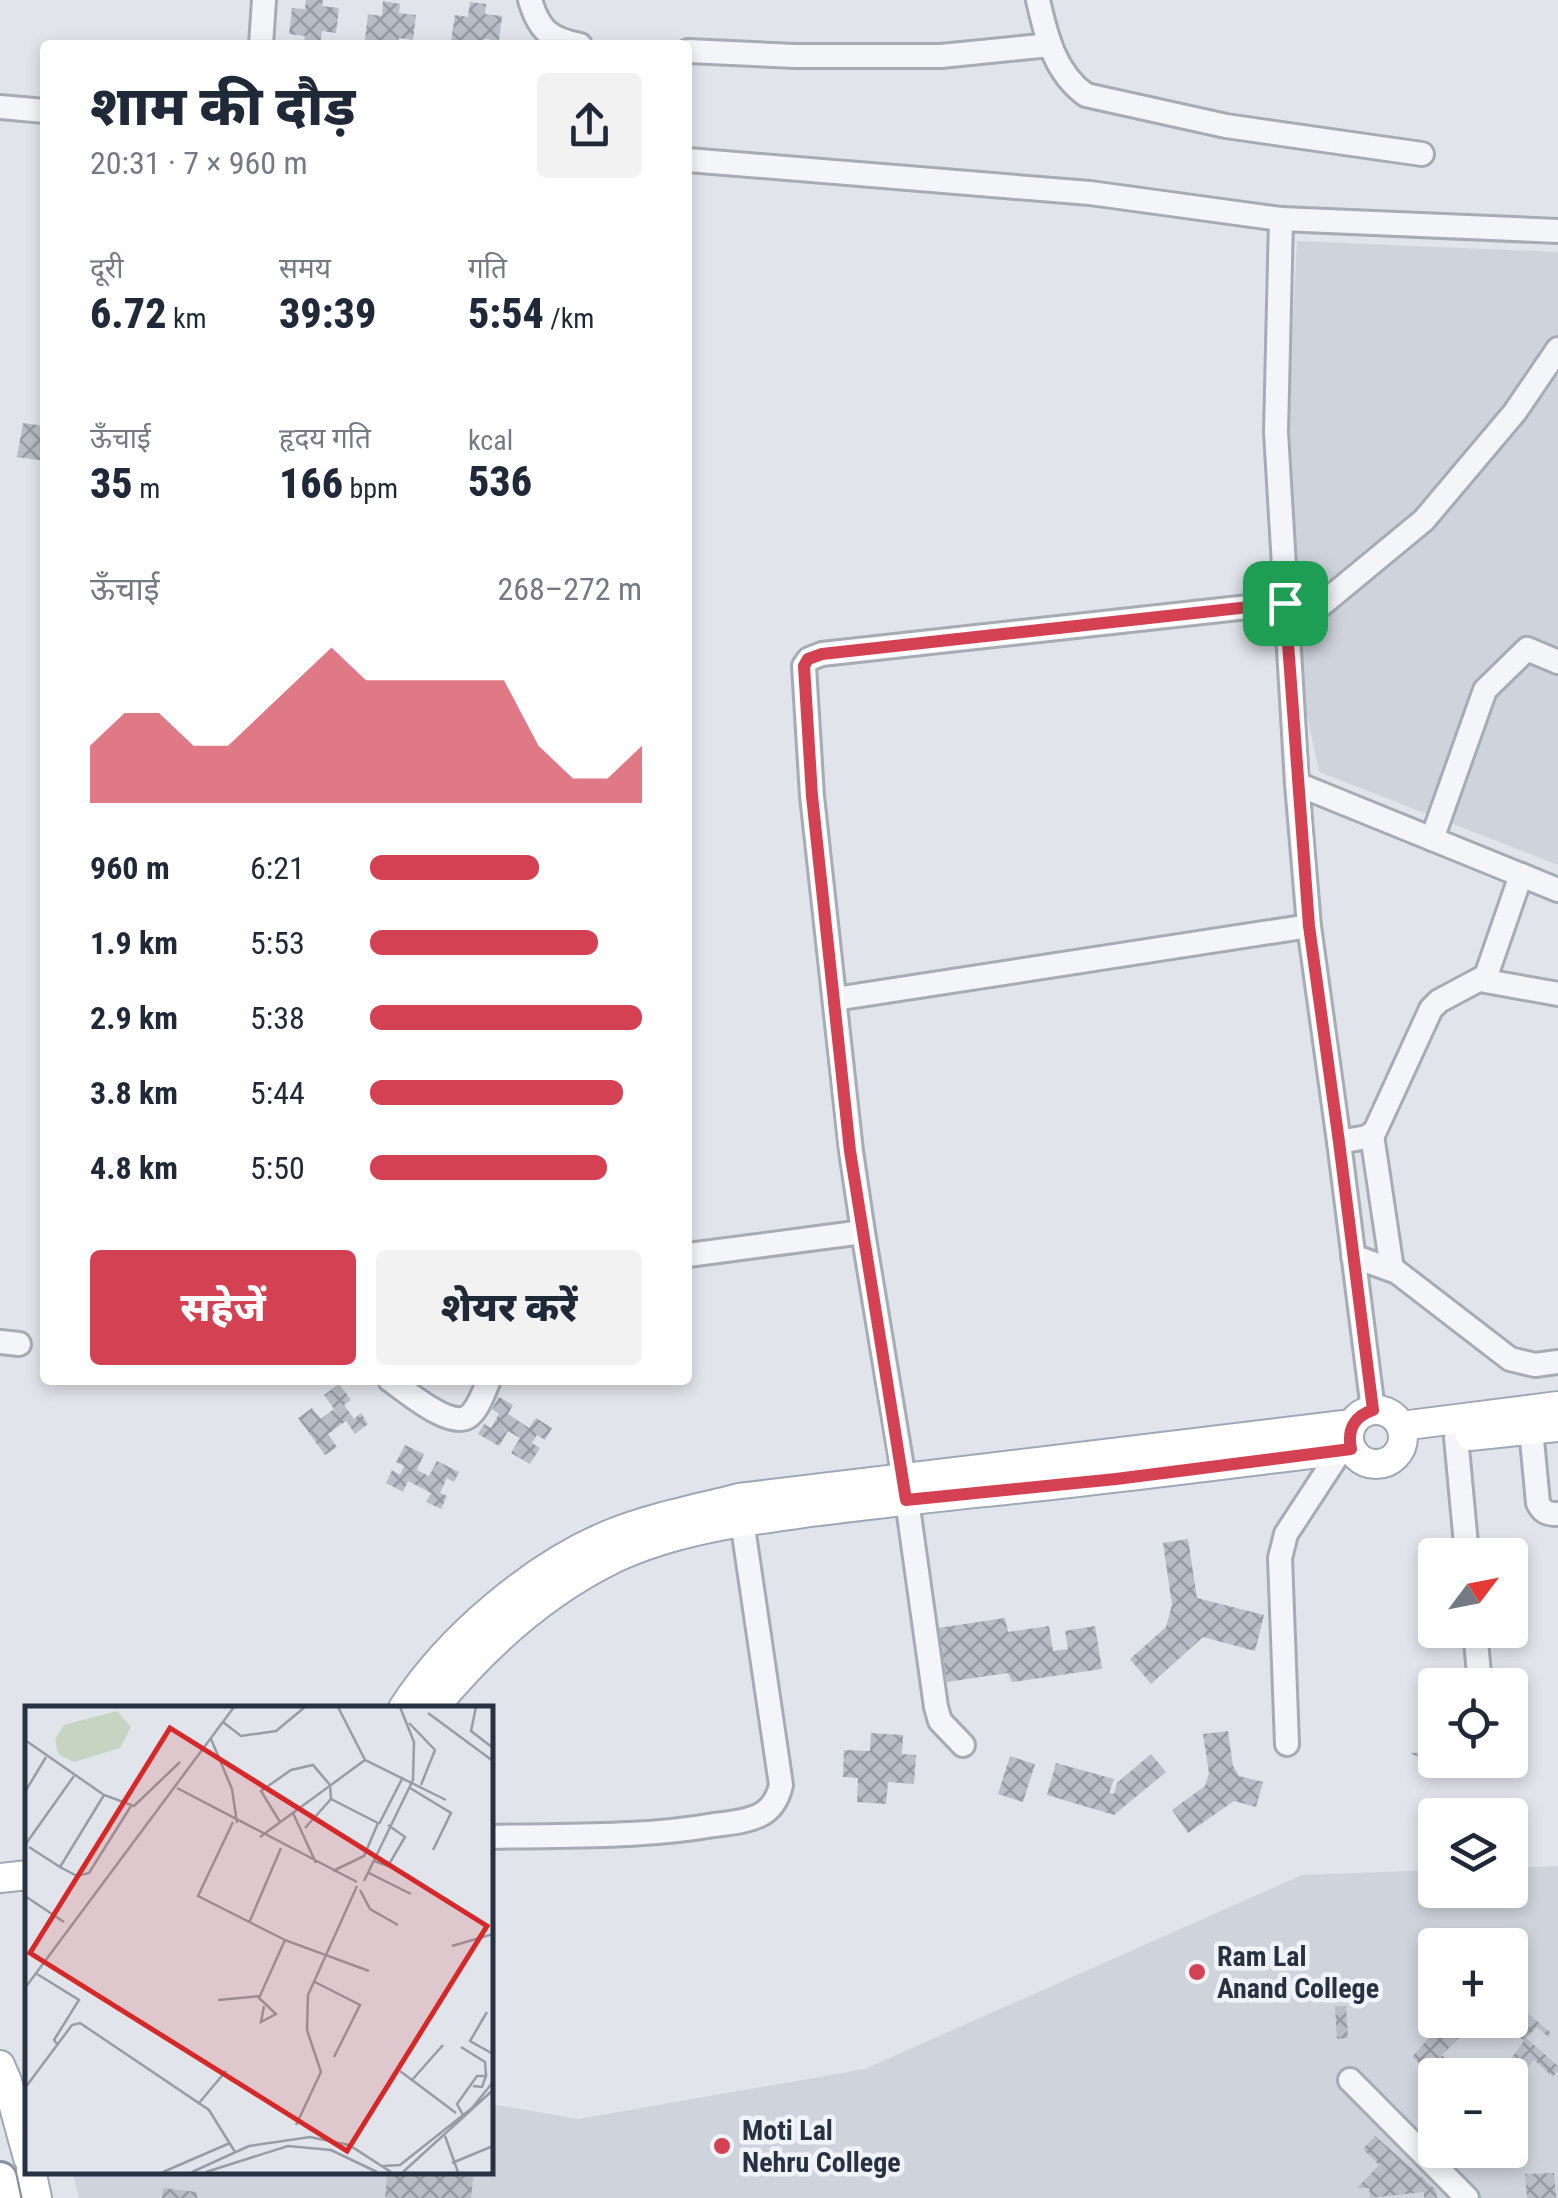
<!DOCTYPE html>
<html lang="hi">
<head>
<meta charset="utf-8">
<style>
	body { margin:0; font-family:"Roboto Condensed","Noto Sans Devanagari",sans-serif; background:#f2f2f3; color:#1f2937; height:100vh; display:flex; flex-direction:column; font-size:38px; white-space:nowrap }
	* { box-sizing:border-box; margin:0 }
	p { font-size:32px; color:#747a83 }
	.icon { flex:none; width:55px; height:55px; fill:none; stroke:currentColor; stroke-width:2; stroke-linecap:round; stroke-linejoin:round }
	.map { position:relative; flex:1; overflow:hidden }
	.drawer { position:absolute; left:40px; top:40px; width:652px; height:1345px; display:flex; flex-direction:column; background:#fff; border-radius:10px; box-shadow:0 5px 15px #0003 }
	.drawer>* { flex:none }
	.needle { width:65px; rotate:58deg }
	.controls { position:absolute; left:1418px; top:1538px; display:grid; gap:20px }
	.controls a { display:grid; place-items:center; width:110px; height:110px; border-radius:10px; background:#fff; box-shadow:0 5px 15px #0003; font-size:50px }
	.pin { position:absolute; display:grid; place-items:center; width:85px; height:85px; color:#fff; margin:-42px; border-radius:20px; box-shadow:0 5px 15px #0006 }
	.round { display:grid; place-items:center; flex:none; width:105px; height:105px; border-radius:10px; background:#f2f2f3 }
	.overview { display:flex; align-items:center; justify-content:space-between; height:170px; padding:0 50px }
	h1 { font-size:55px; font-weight:800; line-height:75px }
	.metrics { display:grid; grid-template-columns:repeat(3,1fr); gap:15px; height:170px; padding:10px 50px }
	.metrics div { display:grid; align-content:center }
	.metrics b { font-size:42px; font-weight:800 }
	.metrics small { font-size:28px; font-weight:400 }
	.metrics p { font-size:28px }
	.chart { height:280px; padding:20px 50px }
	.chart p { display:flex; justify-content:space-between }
	.chart svg { width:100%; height:180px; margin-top:10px; fill:#d44153; opacity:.7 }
	.primary-button { display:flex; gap:20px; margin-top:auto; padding:20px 50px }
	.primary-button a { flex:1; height:115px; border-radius:10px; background:#d44153; color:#fff; font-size:40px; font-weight:800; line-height:115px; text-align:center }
	.primary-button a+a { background:#f2f2f3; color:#1f2937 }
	ul { padding:0 50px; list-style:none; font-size:32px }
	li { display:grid; grid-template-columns:160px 120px 1fr; align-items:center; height:75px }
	li i { height:25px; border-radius:12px; background:#d44153 }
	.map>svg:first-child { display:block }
	.built { fill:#cfd3dc; fill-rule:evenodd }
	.building { fill:url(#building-cross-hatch) }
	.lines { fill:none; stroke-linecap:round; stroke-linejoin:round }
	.minor-casing { stroke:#a6abb4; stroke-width:28 }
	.major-casing { stroke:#9fa8b6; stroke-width:32 }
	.highway-casing { stroke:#8791a1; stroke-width:38 }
	.minor { stroke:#f4f5f8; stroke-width:22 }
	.major { stroke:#fff; stroke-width:28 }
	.highway { stroke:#fff; stroke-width:32 }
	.route-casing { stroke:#fff; stroke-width:20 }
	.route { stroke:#d44153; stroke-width:12 }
	.poi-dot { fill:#d44153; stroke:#f0f3f7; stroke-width:4 }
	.labels { text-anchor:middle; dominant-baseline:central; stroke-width:9; stroke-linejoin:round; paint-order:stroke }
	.poi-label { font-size:28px; font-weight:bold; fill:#283142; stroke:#f0f3f7; text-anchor:start }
	.inset-road { fill:none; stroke:#979ca7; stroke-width:2.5 }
	.view { fill:#d62828; fill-opacity:0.15; stroke:#d62828; stroke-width:5 }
	.inset-edge { fill:none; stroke:#283142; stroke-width:5 }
</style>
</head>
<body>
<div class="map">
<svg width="1558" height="2198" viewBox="0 0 1558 2198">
	<defs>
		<pattern id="building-cross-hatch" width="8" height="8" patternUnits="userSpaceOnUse" patternTransform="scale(2.5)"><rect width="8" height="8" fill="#b8bdc7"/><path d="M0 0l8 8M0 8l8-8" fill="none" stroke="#969aa3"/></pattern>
	</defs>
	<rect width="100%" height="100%" fill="#e1e4ea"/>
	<g class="built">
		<path d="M 1297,241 L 1558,252 L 1558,865 L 1319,772 L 1296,662 L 1287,433 Z"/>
		<path d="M 1558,1866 L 1558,2198 L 79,2198 L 72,2171 L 490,2170 L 490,2104 L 578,2119 L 865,2069 L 1302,1875 L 1435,1870 L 1435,1890 L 1510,1890 L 1510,1868 ZM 1435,1945 L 1510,1945 L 1510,2020 L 1435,2020 ZM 1435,2075 L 1510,2075 L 1510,2150 L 1435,2150 Z"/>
	</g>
	<g class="building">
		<path d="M 306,0 L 323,0 L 322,6 L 339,8 L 336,33 L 322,31 L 320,45 L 304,45 L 305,36 L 289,34 L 292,8 L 305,9 Z"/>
		<path d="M 383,1 L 400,4 L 399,13 L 416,15 L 413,40 L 399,38 L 398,45 L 382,45 L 382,42 L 365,40 L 368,14 L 382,16 Z"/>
		<path d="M 470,2 L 486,4 L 485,14 L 502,16 L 499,41 L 485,39 L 484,45 L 468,45 L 468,43 L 451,41 L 455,15 L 468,17 Z"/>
		<path d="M 23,423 L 45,426 L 45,461 L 17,457 Z"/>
		<path d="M 339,1384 L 351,1400 L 344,1405 L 354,1419 L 361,1413 L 368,1424 L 355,1434 L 346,1421 L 328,1434 L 337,1447 L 325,1455 L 298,1418 L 312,1408 L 321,1419 L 334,1409 L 324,1395 Z"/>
		<path d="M 499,1397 L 513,1405 L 508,1414 L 529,1428 L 536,1418 L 552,1428 L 545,1440 L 537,1435 L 532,1443 L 540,1448 L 530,1464 L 511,1453 L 520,1438 L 508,1431 L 499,1446 L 478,1434 L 484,1424 L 491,1428 L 499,1414 L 492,1409 Z"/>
		<path d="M 405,1445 L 424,1454 L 417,1470 L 429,1476 L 437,1461 L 459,1472 L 454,1482 L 447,1478 L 440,1493 L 447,1496 L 441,1509 L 426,1502 L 431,1493 L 408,1481 L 403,1492 L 386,1483 L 392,1470 L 400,1475 L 404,1466 L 396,1462 Z"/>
		<path d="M 1188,1539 L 1197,1598 L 1264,1615 L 1255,1651 L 1203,1637 L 1151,1684 L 1130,1659 L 1166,1627 L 1172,1605 L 1163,1543 Z"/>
		<path d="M 1005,1618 L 1008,1632 L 1049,1626 L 1053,1651 L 1068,1649 L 1065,1631 L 1095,1626 L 1102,1669 L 1012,1682 L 1008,1673 L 947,1682 L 938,1628 Z"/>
		<path d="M 1228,1731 L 1233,1766 L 1239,1776 L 1263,1782 L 1256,1807 L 1234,1801 L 1188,1833 L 1172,1810 L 1205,1786 L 1209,1773 L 1203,1734 Z"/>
		<path d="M 871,1733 L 903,1735 L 902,1754 L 916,1755 L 914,1784 L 888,1782 L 886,1804 L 857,1802 L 858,1778 L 843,1777 L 844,1750 L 870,1751 Z"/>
		<path d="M 1435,1752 L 1435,1760 L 1457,1760 L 1457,1774 L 1410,1753 Z"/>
		<path d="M 1151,1754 L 1166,1772 L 1114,1815 L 1047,1795 L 1056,1763 L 1114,1779 L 1109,1793 L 1114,1794 L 1117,1783 Z"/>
		<path d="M 1010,1756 L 1035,1764 L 1023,1802 L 998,1794 Z"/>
		<path d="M 1510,1998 L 1551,2033 L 1548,2037 L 1537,2027 L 1526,2038 L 1558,2066 L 1558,2070 L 1553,2077 L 1534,2060 L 1510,2089 L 1510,2075 L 1499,2075 L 1524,2041 L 1500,2020 L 1510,2020 Z"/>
		<path d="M 1335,2006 L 1346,2006 L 1348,2038 L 1337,2039 Z"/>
		<path d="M 1444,2020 L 1478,2020 L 1442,2055 L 1458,2071 L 1467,2075 L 1433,2075 L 1412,2057 Z"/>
		<path d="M 1510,2089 L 1524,2101 L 1510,2118 Z"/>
		<path d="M 1375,2136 L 1436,2190 L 1437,2198 L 1424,2198 L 1424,2192 L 1370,2198 L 1369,2188 L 1357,2188 L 1379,2165 L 1363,2149 Z"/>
		<path d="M 388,2170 L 474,2170 L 471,2198 L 385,2198 Z"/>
		<path d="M 1554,2173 L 1556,2198 L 1527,2198 L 1525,2174 Z"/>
		<path d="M 163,2188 L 197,2192 L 197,2198 L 162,2198 Z"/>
	</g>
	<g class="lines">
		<defs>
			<g id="minor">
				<path d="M 530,0 C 539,30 549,39 580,45"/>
				<path d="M 1038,0 C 1046,36 1055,73 1086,95 L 1226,126 L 1422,154"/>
				<path d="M 261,45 L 264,0"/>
				<path d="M 688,51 L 795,56 L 941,56 L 1050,45"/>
				<path d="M 0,107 L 45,111"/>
				<path d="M 688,160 L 1090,193 L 1281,219 L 1558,231"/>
				<path d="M 1281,219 L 1276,432 L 1297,784 L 1309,926 L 1339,1142 L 1373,1410"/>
				<path d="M 1286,634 L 1424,520 L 1515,412 L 1558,349"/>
				<path d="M 1297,784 L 1558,890"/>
				<path d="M 1432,839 L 1485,690 L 1527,649 L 1558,662"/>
				<path d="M 1480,980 L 1558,994"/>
				<path d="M 835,999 L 1309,926"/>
				<path d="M 1372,1135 L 1392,1269"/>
				<path d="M 1339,1142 L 1367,1137 L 1375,1131 L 1431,1009 L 1439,1001 L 1486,976 L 1521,875"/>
				<path d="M 863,1232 L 851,1151 L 812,796 L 804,666 L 809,659 L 822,654 L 1285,603"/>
				<path d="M 688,1255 L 863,1232 L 904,1479 L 936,1707 L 940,1721 L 963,1745"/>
				<path d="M 1353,1256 L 1397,1272 L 1510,1359 L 1535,1365 L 1558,1362"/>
				<path d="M 0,1342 L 19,1344"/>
				<path d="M 390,1380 C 406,1391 451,1430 469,1416 C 479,1408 484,1391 489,1380"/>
				<path d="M 1531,1429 L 1538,1503 C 1543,1513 1548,1514 1558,1514"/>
				<path d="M 1456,1437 L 1467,1555"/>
				<path d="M 1475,1630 L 1480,1685"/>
				<path d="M 1287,1744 L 1280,1558 L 1286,1534 L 1341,1450"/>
				<path d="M 490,1837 C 564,1835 641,1838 714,1825 C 729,1823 746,1822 760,1815 C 772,1809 778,1798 781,1785 L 740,1507"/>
				<path d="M 1350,2080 L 1467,2198"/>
			</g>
			<g id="major">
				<circle cx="1376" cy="1437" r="27"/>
				<path d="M 1401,1426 L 1558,1406"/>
				<path d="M 1470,1436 L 1558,1427"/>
				<path d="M 403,1708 C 449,1637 535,1564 613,1533 C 654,1517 697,1509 739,1498 L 1352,1424"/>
				<path d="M 434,1708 C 483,1648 542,1594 613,1559 C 674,1530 745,1521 811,1512 C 876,1504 941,1496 1006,1490 C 1121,1478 1236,1463 1351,1449"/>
				<path d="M 0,1878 L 28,1875"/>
				<path d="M 0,2065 L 7,2081 L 28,2158"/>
				<path d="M 31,2170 L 37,2198"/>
			</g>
			<path id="highway" d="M 0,2179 L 4,2198"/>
		</defs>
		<use href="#minor" class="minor-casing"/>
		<use href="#major" class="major-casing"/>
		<use href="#highway" class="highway-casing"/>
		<use href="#minor" class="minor"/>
		<use href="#major" class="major"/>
		<use href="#highway" class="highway"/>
	</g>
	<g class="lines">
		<defs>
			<path id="route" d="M 1285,603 L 1309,926 L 1339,1142 L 1373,1410 C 1354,1416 1347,1430 1351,1449 L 1116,1479 L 906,1500 L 850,1151 L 812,796 L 804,666 L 808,659 L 822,654 Z"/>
		</defs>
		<use href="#route" class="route-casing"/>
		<use href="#route" class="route"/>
	</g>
	<g class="poi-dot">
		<circle cx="1197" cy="1972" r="10"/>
		<circle cx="722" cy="2146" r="10"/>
	</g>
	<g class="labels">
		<g class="poi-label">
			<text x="1217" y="1956">Ram Lal<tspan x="1217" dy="32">Anand College</tspan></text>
			<text x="742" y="2130">Moti Lal<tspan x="742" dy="32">Nehru College</tspan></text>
		</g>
	</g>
	<g transform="translate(25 1706)">
		<rect width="468" height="468" fill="#e1e4ea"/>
		<path d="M 92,5 L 106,21 L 95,42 L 49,56 L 33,48 L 30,33 L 39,19 Z" fill="#c6d4c1"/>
		<path class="inset-road" d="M 313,1 L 340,54M 451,1 L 446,25 L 468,42M 403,7 L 468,55M 198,16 L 216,30 L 251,25 L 280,1M 384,17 L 410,44 L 396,79M 186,33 L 207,83 L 212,117M 0,34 L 79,89 L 109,100 L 155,56M 152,82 L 332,176M 385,82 L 426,107 L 408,144M 0,86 L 21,51M 79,89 L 35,161 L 52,170 L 64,167 L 106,100M 268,107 L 291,157M 208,116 L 173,190 L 260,234M 255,116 L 236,85 L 266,64 L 288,59 L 305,79 L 306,93 L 353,117 L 339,150 L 308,165M 354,118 L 378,71M 280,122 L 306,93M 235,131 L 340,54 L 421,94M 0,139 L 49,70M 4,141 L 35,161M 349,155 L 363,160 L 380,131 L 363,119M 344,167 L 386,188M 339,175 L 388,74 L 389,36 L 375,1M 335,184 L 345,203 L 373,219M 0,190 L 39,216M 224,217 L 256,142M 427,240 L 468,228M 12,268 L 54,294 L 29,334 L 33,339M 288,275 L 335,299 L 309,351M 0,282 L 209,1M 193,294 L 235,290M 239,300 L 236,316 L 251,308 L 234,292 L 260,234 L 344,265M 462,306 L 445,335 L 468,348M 436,341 L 460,356 L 461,370M 375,365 L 431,407M 387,374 L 418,339M 0,382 L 47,319 L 55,317 L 184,404 L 210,446M 174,397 L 201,365M 438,409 L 432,398 L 452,370 L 461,370 L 457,381 L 448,380M 271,419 L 296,366 L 282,324 L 283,289 L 332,180M 420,430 L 433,466M 427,457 L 468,440M 358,460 L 375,459 L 447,402 L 468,376M 138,466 L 205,437M 167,466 L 224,440 L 285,431 L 324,439 L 366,466M 181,466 L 263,440 L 306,444 L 352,466M 378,466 L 468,384"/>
		<path class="view" d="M 145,22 L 462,220 L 322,445 L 5,247 Z"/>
		<rect width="468" height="468" class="inset-edge"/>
	</g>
</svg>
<div class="controls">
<a><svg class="needle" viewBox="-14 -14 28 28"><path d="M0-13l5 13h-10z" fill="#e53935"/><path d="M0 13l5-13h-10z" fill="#747a83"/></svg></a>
<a><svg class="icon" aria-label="locate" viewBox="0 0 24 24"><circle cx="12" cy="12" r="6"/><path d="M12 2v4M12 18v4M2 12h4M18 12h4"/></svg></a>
<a><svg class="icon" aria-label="layers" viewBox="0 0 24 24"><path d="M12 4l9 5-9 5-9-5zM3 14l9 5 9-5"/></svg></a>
<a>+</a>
<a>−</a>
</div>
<div class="pin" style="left:1285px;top:603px;background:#1e9e55"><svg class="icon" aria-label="arrive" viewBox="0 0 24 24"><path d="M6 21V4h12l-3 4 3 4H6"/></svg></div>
<section class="drawer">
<div class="overview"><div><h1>शाम की दौड़</h1><p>20:31 · 7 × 960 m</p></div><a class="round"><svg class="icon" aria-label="share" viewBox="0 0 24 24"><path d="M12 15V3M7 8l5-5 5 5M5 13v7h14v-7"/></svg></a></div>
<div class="metrics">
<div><p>दूरी</p><b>6.72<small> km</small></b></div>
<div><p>समय</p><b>39:39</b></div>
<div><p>गति</p><b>5:54<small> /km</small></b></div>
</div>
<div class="metrics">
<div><p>ऊँचाई</p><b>35<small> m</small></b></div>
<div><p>हृदय गति</p><b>166<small> bpm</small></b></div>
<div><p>kcal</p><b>536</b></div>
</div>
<div class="chart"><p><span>ऊँचाई</span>268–272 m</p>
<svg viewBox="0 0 160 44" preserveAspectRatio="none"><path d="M0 44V30L10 22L20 22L30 30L40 30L50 22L60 14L70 6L80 14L90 14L100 14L110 14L120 14L130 30L140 38L150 38L160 30V44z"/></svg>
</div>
<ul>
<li><b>960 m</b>6:21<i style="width:62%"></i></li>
<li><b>1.9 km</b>5:53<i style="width:84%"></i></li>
<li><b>2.9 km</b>5:38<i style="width:100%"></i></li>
<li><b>3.8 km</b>5:44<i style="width:93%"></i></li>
<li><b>4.8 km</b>5:50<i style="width:87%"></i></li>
</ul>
<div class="primary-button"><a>सहेजें</a><a>शेयर करें</a></div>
</section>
</div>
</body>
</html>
